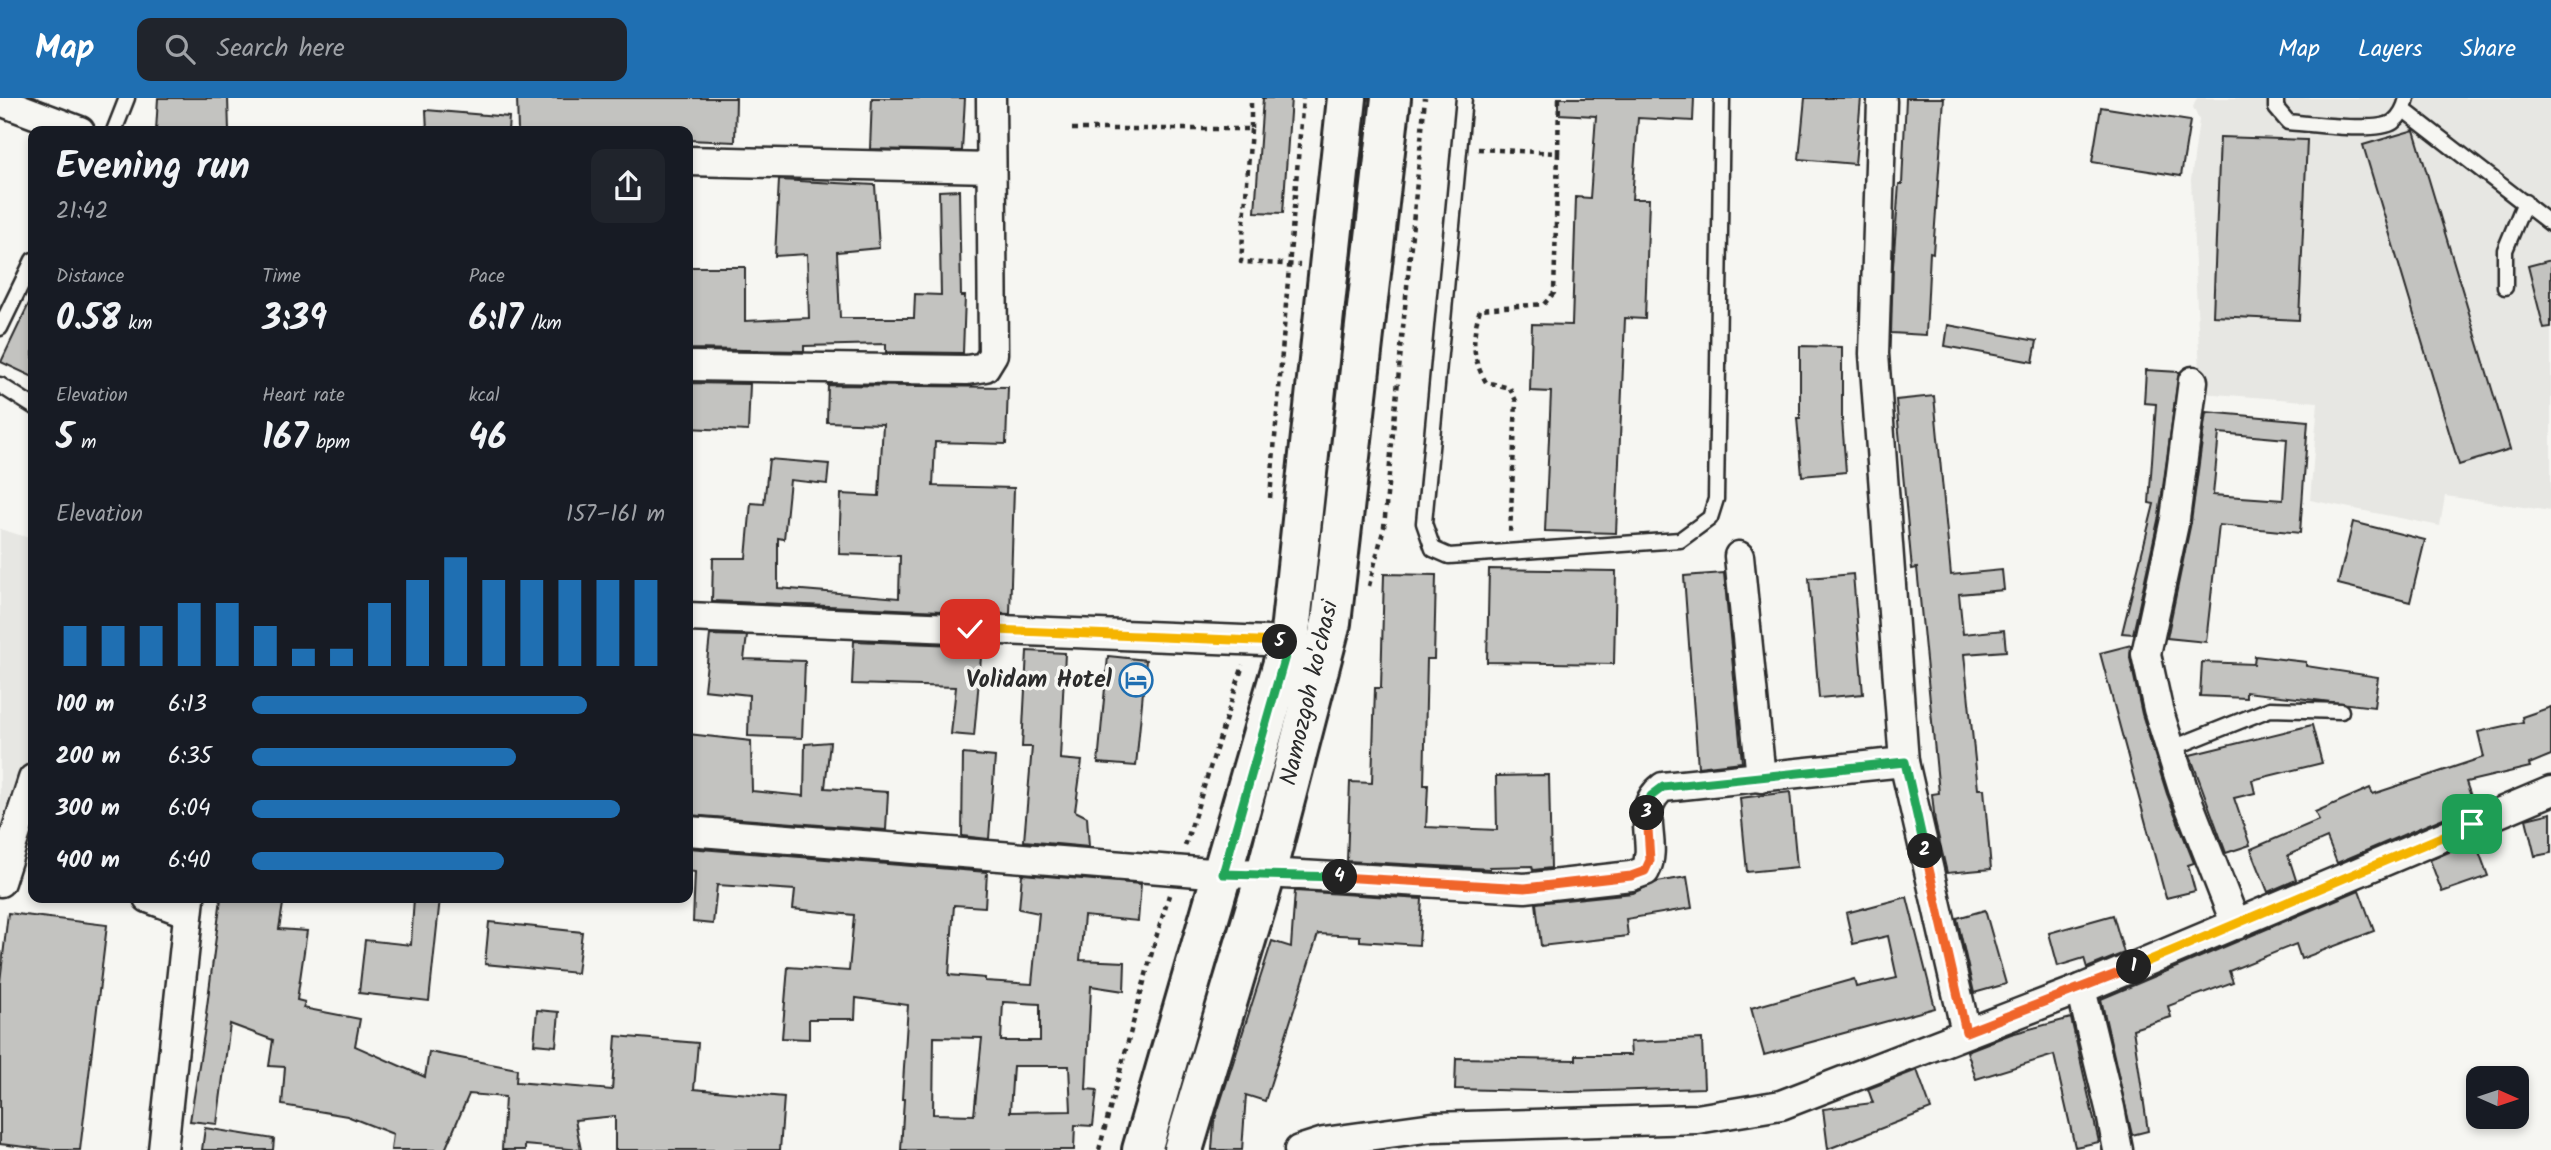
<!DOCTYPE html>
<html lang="en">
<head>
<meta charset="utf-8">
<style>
	body { margin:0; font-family:Kalam,sans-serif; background:#20242c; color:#f1f3f6; height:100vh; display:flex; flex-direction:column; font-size:26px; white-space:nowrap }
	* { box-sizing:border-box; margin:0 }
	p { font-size:23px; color:#9ea1a6 }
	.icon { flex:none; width:38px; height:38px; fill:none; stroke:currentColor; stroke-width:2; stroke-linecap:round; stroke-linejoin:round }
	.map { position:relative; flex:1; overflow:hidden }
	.drawer { position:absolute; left:28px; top:28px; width:665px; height:777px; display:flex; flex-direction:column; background:#171b24; border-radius:14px; box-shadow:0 4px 10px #0003 }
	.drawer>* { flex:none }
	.needle { width:46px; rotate:93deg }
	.controls { position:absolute; left:2466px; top:968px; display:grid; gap:14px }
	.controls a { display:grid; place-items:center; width:63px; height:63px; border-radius:14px; background:#171b24; box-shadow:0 4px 10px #0003; font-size:35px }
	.pin { position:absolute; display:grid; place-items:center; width:60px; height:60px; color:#fff; margin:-30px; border-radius:14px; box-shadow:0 4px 10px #0006 }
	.km { position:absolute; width:35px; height:35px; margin:-18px; border-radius:50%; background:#222; color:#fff; font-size:19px; line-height:35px; text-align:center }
	.round { display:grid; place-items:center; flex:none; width:74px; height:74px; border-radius:14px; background:#20242c }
	.head { display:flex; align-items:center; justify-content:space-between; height:119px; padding:0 28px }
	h1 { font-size:38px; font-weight:600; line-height:52px }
	.metrics { display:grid; grid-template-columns:repeat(3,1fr); gap:10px; height:119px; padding:7px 28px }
	.metrics div { display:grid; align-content:center }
	.metrics b { font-size:35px; font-weight:600 }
	.metrics small { font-size:19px; font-weight:400 }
	.metrics p { font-size:19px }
	.chart { height:196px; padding:14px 28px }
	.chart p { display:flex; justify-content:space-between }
	.chart svg { width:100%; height:126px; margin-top:7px; stroke:#1f6fb2; stroke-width:6 }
	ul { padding:0 28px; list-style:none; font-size:23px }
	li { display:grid; grid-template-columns:112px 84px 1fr; align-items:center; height:52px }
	li i { height:18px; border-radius:9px; background:#1f6fb2 }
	header { display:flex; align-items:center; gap:42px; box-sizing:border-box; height:98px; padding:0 35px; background:#1f6fb2; color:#fff }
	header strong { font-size:33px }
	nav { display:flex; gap:38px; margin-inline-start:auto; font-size:24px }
	.search { width:490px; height:63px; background:#20242c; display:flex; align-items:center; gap:18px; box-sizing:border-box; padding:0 24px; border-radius:14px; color:#9ea1a6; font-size:26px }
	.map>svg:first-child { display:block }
	.built { fill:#e7e7e3 }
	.building { fill:#c3c3c0; stroke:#2b2b2b; stroke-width:2; fill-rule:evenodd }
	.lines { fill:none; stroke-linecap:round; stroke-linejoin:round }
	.service-casing { stroke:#2b2b2b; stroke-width:19 }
	.minor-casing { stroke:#2b2b2b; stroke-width:33 }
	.secondary-casing { stroke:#2b2b2b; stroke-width:44 }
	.path { stroke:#2b2b2b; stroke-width:4.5; stroke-dasharray:5 5; stroke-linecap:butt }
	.service { stroke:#f6f6f2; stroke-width:14 }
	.minor { stroke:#f6f6f2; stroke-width:28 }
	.secondary { stroke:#f6f6f2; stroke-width:38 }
	.split-1-casing { stroke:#fff; stroke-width:14 }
	.split-2-casing { stroke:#fff; stroke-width:14 }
	.split-3-casing { stroke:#fff; stroke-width:14 }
	.split-4-casing { stroke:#fff; stroke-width:14 }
	.split-5-casing { stroke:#fff; stroke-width:14 }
	.split-6-casing { stroke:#fff; stroke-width:14 }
	.split-1 { stroke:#f5b400; stroke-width:9 }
	.split-2 { stroke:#f0652b; stroke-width:9 }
	.split-3 { stroke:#22a559; stroke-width:9 }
	.split-4 { stroke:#f0652b; stroke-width:9 }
	.split-5 { stroke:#22a559; stroke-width:9 }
	.split-6 { stroke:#f5b400; stroke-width:9 }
	.labels { text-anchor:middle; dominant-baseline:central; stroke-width:7; stroke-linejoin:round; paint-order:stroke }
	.poi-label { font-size:24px; font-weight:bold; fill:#2b2b2b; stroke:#f6f6f2; text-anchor:end }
	.street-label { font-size:24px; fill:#2b2b2b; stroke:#f6f6f2 }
</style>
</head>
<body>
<header>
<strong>Map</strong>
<div class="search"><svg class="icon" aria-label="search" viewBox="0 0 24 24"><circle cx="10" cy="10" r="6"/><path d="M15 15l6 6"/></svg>Search here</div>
<nav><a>Map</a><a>Layers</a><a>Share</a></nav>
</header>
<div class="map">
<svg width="2551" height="1052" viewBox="0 0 2551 1052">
	<rect width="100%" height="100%" fill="#f6f6f2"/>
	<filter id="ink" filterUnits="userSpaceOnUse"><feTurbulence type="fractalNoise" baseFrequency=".0143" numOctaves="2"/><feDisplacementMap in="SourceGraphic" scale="14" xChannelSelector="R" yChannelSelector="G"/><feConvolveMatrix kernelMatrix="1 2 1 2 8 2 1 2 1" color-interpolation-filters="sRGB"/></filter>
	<g filter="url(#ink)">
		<g class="built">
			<path d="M 2197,0 L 2551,0 L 2551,413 L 2445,398 L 2440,428 L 2310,402 L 2318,304 L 2201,295 L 2191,82 L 2199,22 L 2193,9 Z"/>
			<path d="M 0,431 L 33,441 L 33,652 L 0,774 Z"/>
		</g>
		<g class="building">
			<path d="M 158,0 L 228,0 L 229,33 L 156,33 Z"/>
			<path d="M 517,0 L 736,0 L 735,44 L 688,42 L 688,33 L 518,33 Z"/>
			<path d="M 872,0 L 965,0 L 962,53 L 870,51 Z"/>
			<path d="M 1263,0 L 1291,0 L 1283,115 L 1255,114 Z"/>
			<path d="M 1558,0 L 1694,0 L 1693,23 L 1638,20 L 1632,101 L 1649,101 L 1645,221 L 1625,220 L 1616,435 L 1545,433 L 1551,294 L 1530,293 L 1532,226 L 1572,227 L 1576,99 L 1590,100 L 1596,18 L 1558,16 Z"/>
			<path d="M 1805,0 L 1861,0 L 1855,66 L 1799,61 Z"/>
			<path d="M 1906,0 L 1944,0 L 1933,155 L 1930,154 L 1926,237 L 1891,235 L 1893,168 L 1899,86 L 1902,86 Z"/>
			<path d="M 2101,9 L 2190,23 L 2181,78 L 2092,64 Z"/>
			<path d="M 426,12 L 509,19 L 508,33 L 427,33 Z"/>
			<path d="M 2414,32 L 2510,351 L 2459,367 L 2363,47 Z"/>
			<path d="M 2220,39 L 2307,42 L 2299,222 L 2213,218 Z"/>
			<path d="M 779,82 L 875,87 L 879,150 L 837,154 L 840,220 L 914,220 L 915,196 L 941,197 L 939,93 L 959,92 L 961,198 L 965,198 L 963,255 L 886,254 L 886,246 L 804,248 L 804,253 L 688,251 L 688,169 L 745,169 L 745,223 L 809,220 L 807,156 L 775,158 Z"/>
			<path d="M 2551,162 L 2551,230 L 2544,231 L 2528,168 Z"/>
			<path d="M 33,197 L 33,279 L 1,264 Z"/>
			<path d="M 1948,227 L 2037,243 L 2033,264 L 1945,248 Z"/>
			<path d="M 1800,248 L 1842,249 L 1842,322 L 1846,374 L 1802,378 L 1797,320 L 1800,320 Z"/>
			<path d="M 2146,272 L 2179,274 L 2159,418 L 2133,536 L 2122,535 L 2154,406 L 2149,405 L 2156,306 L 2144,305 Z"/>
			<path d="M 688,285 L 750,286 L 748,333 L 688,330 Z"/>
			<path d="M 828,287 L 1008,289 L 1006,346 L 935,344 L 933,388 L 1014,390 L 1010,516 L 712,503 L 713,460 L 746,460 L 751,405 L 764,406 L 769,361 L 829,366 L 827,386 L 790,382 L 784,441 L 778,440 L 778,490 L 899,500 L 900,458 L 839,456 L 841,396 L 879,398 L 883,326 L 827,324 Z"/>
			<path d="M 1934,298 L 1951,477 L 2002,472 L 2004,492 L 1959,496 L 1963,536 L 2004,532 L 2006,553 L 1964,556 L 1978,691 L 1984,691 L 1991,771 L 1947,775 L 1935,724 L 1932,696 L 1939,695 L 1917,470 L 1912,471 L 1896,302 Z"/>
			<path d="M 2206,314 L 2308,323 L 2300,435 L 2219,427 L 2206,544 L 2167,540 L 2191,424 ZM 2219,335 L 2287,341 L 2283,402 L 2213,397 Z"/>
			<path d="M 2353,424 L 2425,442 L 2410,504 L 2338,486 Z"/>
			<path d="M 1489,471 L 1616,473 L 1614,566 L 1487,564 Z"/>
			<path d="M 1724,475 L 1742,664 L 1698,669 L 1684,478 Z"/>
			<path d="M 1384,476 L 1436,477 L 1434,561 L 1427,561 L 1424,687 L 1428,687 L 1426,729 L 1497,732 L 1496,678 L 1549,677 L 1551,770 L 1533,772 L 1532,768 L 1490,769 L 1490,771 L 1347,763 L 1350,684 L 1372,685 L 1375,590 L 1381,590 Z"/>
			<path d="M 1853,476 L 1863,596 L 1819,600 L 1809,480 Z"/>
			<path d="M 710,537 L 747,538 L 744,561 L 805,563 L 802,640 L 748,638 L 749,597 L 704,592 Z"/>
			<path d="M 854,543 L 982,548 L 974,638 L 951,636 L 956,589 L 852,586 Z"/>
			<path d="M 2131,547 L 2130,560 L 2142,616 L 2167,696 L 2194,765 L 2188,767 L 2195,793 L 2166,800 L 2100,555 Z"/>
			<path d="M 1027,553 L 1065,555 L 1060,661 L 1082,663 L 1075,713 L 1087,719 L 1089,749 L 1024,743 L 1032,649 L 1022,649 Z"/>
			<path d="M 1108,558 L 1146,562 L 1136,668 L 1098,665 Z"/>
			<path d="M 2255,558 L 2306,564 L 2306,568 L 2378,579 L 2374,609 L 2246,594 L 2246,600 L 2200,598 L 2202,564 L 2254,566 Z"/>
			<path d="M 2551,609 L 2551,657 L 2529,666 L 2530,669 L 2466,684 L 2474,707 L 2337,765 L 2327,740 L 2288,757 L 2296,782 L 2268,794 L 2251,751 L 2319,722 L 2315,714 L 2370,690 L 2373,696 L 2484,659 L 2478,634 L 2523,624 L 2522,619 Z"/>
			<path d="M 2312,627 L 2322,665 L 2252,682 L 2255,695 L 2234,700 L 2250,747 L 2226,755 L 2190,657 Z"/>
			<path d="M 688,636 L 751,643 L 752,693 L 804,698 L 805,646 L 830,644 L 825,690 L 888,694 L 886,732 L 688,717 Z"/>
			<path d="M 963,656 L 995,659 L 989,741 L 962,738 Z"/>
			<path d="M 1790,694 L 1797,769 L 1747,774 L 1740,700 Z"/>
			<path d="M 2551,715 L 2551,755 L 2535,758 L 2526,721 Z"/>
			<path d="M 2475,743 L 2488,778 L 2442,794 L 2430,762 Z"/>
			<path d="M 688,750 L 987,774 L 985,809 L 954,807 L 949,877 L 985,880 L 985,883 L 1032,886 L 1039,815 L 1019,811 L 1022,776 L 1141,786 L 1138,823 L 1084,818 L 1080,862 L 1125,864 L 1124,893 L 1091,888 L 1086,991 L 1097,992 L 1093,1028 L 1075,1027 L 1074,1052 L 901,1052 L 904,1001 L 902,1001 L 908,907 L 856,900 L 855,921 L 809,921 L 809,941 L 782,940 L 788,869 L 849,873 L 854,817 L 793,811 L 795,792 L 717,787 L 713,826 L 693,824 L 695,774 L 688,773 ZM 1003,904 L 1040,906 L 1040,943 L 1001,943 ZM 934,939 L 982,940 L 974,1017 L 933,1016 ZM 1013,968 L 1069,968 L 1071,1013 L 1010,1014 Z"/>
			<path d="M 1687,779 L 1692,810 L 1626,821 L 1628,838 L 1541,848 L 1536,805 L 1633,795 L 1657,784 Z"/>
			<path d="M 2359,792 L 2374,833 L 2301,861 L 2296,846 L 2229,873 L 2233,884 L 2168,908 L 2171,919 L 2133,931 L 2148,1033 L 2132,1037 L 2101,901 Z"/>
			<path d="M 1295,793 L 1422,801 L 1419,847 L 1360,843 L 1360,838 L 1318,836 L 1265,1003 L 1246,997 L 1242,1052 L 1212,1052 L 1214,1024 L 1272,843 L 1291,849 Z"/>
			<path d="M 1907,799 L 1935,910 L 1764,957 L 1751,910 L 1854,881 L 1856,889 L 1897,880 L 1888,838 L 1853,846 L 1846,815 Z"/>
			<path d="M 221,800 L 284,800 L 279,831 L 307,833 L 297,902 L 305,904 L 303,910 L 360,921 L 355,948 L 425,979 L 429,954 L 517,971 L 516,984 L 612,992 L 616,938 L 698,945 L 694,991 L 784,999 L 780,1052 L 615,1052 L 615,1018 L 575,1022 L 581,1052 L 525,1047 L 525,1052 L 502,1052 L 505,999 L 469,996 L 445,1052 L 391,1052 L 393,1036 L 347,1018 L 282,1007 L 285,969 L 269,968 L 273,942 L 230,926 L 217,1026 L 190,1023 L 207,917 L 206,916 Z"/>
			<path d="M 414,800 L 440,800 L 429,903 L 359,895 L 365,842 L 411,847 Z"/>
			<path d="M 1985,812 L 2006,886 L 1974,895 L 1957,820 Z"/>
			<path d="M 8,815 L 107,827 L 80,1052 L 52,1052 L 0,1046 L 0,884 Z"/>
			<path d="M 2113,817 L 2124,855 L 2087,870 L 2084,860 L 2058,868 L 2049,835 Z"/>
			<path d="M 489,824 L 582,834 L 577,875 L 485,866 Z"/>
			<path d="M 537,912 L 559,914 L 556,948 L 534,946 Z"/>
			<path d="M 2071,920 L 2099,1044 L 2075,1049 L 2054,957 L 1976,981 L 1967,953 L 2011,936 Z"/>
			<path d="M 1702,941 L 1704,990 L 1570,994 L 1455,991 L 1456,960 L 1576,962 L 1576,957 L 1631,957 L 1630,944 Z"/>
			<path d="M 1917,972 L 1931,1011 L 1828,1051 L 1823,1011 L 1873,1005 L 1868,991 Z"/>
			<path d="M 205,1030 L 274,1041 L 273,1052 L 202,1052 Z"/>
		</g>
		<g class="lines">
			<defs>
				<g id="service">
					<path d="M 1464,0 L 1424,425 L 1433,451 L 1449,458 L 1680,442 L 1710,420 L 1716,401 L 1722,0"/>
					<path d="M 2276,0 L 2276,10 L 2288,24 C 2310,26 2377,35 2393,24 C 2401,18 2405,9 2407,0"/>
					<path d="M 2404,12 L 2551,126"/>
					<path d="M 114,33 L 127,0"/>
					<path d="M 2505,189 L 2505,152 L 2525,104"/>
					<path d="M 0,230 L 33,162"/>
					<path d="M 0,287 L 33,308"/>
					<path d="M 2170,651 L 2270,611 L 2341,613"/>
				</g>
				<g id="minor">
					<path d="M 0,3 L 80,33"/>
					<path d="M 688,63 L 991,70"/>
					<path d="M 688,268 L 967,272 L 985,269 L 993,256 L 991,0"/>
					<path d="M 2193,283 L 2175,421 L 2146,556 L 2158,611 L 2183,691 L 2236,827"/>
					<path d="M 1739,458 L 1761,680"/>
					<path d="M 688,519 L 1289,544"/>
					<path d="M 1904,664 L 1966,934"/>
					<path d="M 688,733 L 1223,776 L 1266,775 L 1525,790 L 1631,778 L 1645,773 C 1660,744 1632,712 1663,689 L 1904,664 L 1874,256 L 1882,3"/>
					<path d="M 0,784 L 33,681"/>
					<path d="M 148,800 L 188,815"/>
					<path d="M 2081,891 L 2110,1010 L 2118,1052"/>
					<path d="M 163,1052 L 190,800"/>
					<path d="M 1299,1052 L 1324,1044 L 1433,1029 L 1697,1021 L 1781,1007 L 2081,891 L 2551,693"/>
				</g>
				<g id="secondary">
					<path d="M 1142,1052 L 1289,544 L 1347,0"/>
					<path d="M 1183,1052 L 1266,775 L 1331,525 L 1391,0"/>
				</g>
			</defs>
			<use href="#service" class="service-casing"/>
			<use href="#minor" class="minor-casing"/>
			<use href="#secondary" class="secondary-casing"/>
			<g class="path">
				<path d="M 1072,31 L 1251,31 L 1251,0"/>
				<path d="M 1251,31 L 1241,164 L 1300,167"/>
				<path d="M 1478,51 L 1558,55 L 1554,195 L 1544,206 L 1480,211 C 1472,238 1471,260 1486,284 L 1510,290 L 1516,303 L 1510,436"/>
				<path d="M 1558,55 L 1559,0"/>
				<path d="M 1270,400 L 1303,0"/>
				<path d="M 1369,488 L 1384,429 L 1425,0"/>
				<path d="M 1185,748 L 1243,567"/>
				<path d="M 1099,1052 L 1155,843 L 1169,797"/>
			</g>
			<use href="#service" class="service"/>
			<use href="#minor" class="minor"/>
			<use href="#secondary" class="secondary"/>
		</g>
	</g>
	<g class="lines" filter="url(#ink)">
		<defs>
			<path id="split-1" d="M 2134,869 L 2472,726"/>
			<path id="split-2" d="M 1925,753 L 1966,934 L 2134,869"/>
			<path id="split-3" d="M 1647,715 L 1651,698 L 1663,689 L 1905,664 L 1925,753"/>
			<path id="split-4" d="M 1340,779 L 1525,790 L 1631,778 L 1645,773 L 1650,762 L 1647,715"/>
			<path id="split-5" d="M 1280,544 L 1289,544 L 1223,776 L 1340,779"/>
			<path id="split-6" d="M 970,531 L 1280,544"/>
		</defs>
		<use href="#split-1" class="split-1-casing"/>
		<use href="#split-2" class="split-2-casing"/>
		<use href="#split-3" class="split-3-casing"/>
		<use href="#split-4" class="split-4-casing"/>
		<use href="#split-5" class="split-5-casing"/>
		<use href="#split-6" class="split-6-casing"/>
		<use href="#split-1" class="split-1"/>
		<use href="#split-2" class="split-2"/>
		<use href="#split-3" class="split-3"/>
		<use href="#split-4" class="split-4"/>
		<use href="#split-5" class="split-5"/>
		<use href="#split-6" class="split-6"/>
	</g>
	<defs>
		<symbol id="hotel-ring" viewBox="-11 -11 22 22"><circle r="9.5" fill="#f6f6f2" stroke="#1f6fb2" stroke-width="1.5"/><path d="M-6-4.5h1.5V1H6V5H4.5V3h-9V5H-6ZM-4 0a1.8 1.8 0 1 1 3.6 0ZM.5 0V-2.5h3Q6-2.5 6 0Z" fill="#1f6fb2"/></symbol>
	</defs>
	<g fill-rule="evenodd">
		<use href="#hotel-ring" x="1117" y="563" width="38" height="38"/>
	</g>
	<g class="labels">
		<g class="poi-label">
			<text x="1112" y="582">Volidam Hotel</text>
		</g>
		<g class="street-label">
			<text transform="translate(1310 595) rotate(-77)">Namozgoh ko'chasi</text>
		</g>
	</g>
</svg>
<div class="controls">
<a><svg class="needle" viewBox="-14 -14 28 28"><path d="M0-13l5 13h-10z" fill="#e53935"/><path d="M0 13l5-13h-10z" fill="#9ea1a6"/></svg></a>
</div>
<div class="pin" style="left:2472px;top:726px;background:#1e9e55"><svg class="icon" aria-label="arrive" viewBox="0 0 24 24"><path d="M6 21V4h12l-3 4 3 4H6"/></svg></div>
<div class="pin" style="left:970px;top:531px;background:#d93025"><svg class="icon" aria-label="check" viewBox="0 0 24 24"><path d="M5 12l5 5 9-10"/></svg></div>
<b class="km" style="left:2134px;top:869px">1</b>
<b class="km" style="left:1925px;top:753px">2</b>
<b class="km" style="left:1647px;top:715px">3</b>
<b class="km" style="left:1340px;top:779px">4</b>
<b class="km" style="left:1280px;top:544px">5</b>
<section class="drawer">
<div class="head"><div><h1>Evening run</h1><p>21:42</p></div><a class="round"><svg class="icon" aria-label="share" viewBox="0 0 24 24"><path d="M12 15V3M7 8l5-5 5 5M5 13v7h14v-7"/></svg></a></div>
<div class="metrics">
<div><p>Distance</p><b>0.58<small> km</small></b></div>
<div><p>Time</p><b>3:39</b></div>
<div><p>Pace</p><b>6:17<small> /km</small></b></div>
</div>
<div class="metrics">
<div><p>Elevation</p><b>5<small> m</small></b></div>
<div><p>Heart rate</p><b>167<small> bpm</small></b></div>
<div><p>kcal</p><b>46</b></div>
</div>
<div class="chart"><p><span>Elevation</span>157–161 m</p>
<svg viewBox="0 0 160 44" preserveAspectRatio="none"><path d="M5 44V30M15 44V30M25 44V30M35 44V22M45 44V22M55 44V30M65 44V38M75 44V38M85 44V22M95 44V14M105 44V6M115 44V14M125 44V14M135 44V14M145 44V14M155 44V14"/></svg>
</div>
<ul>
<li><b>100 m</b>6:13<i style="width:81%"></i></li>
<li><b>200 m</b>6:35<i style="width:64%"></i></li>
<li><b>300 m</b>6:04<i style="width:89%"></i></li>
<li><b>400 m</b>6:40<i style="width:61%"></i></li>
</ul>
</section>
</div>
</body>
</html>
